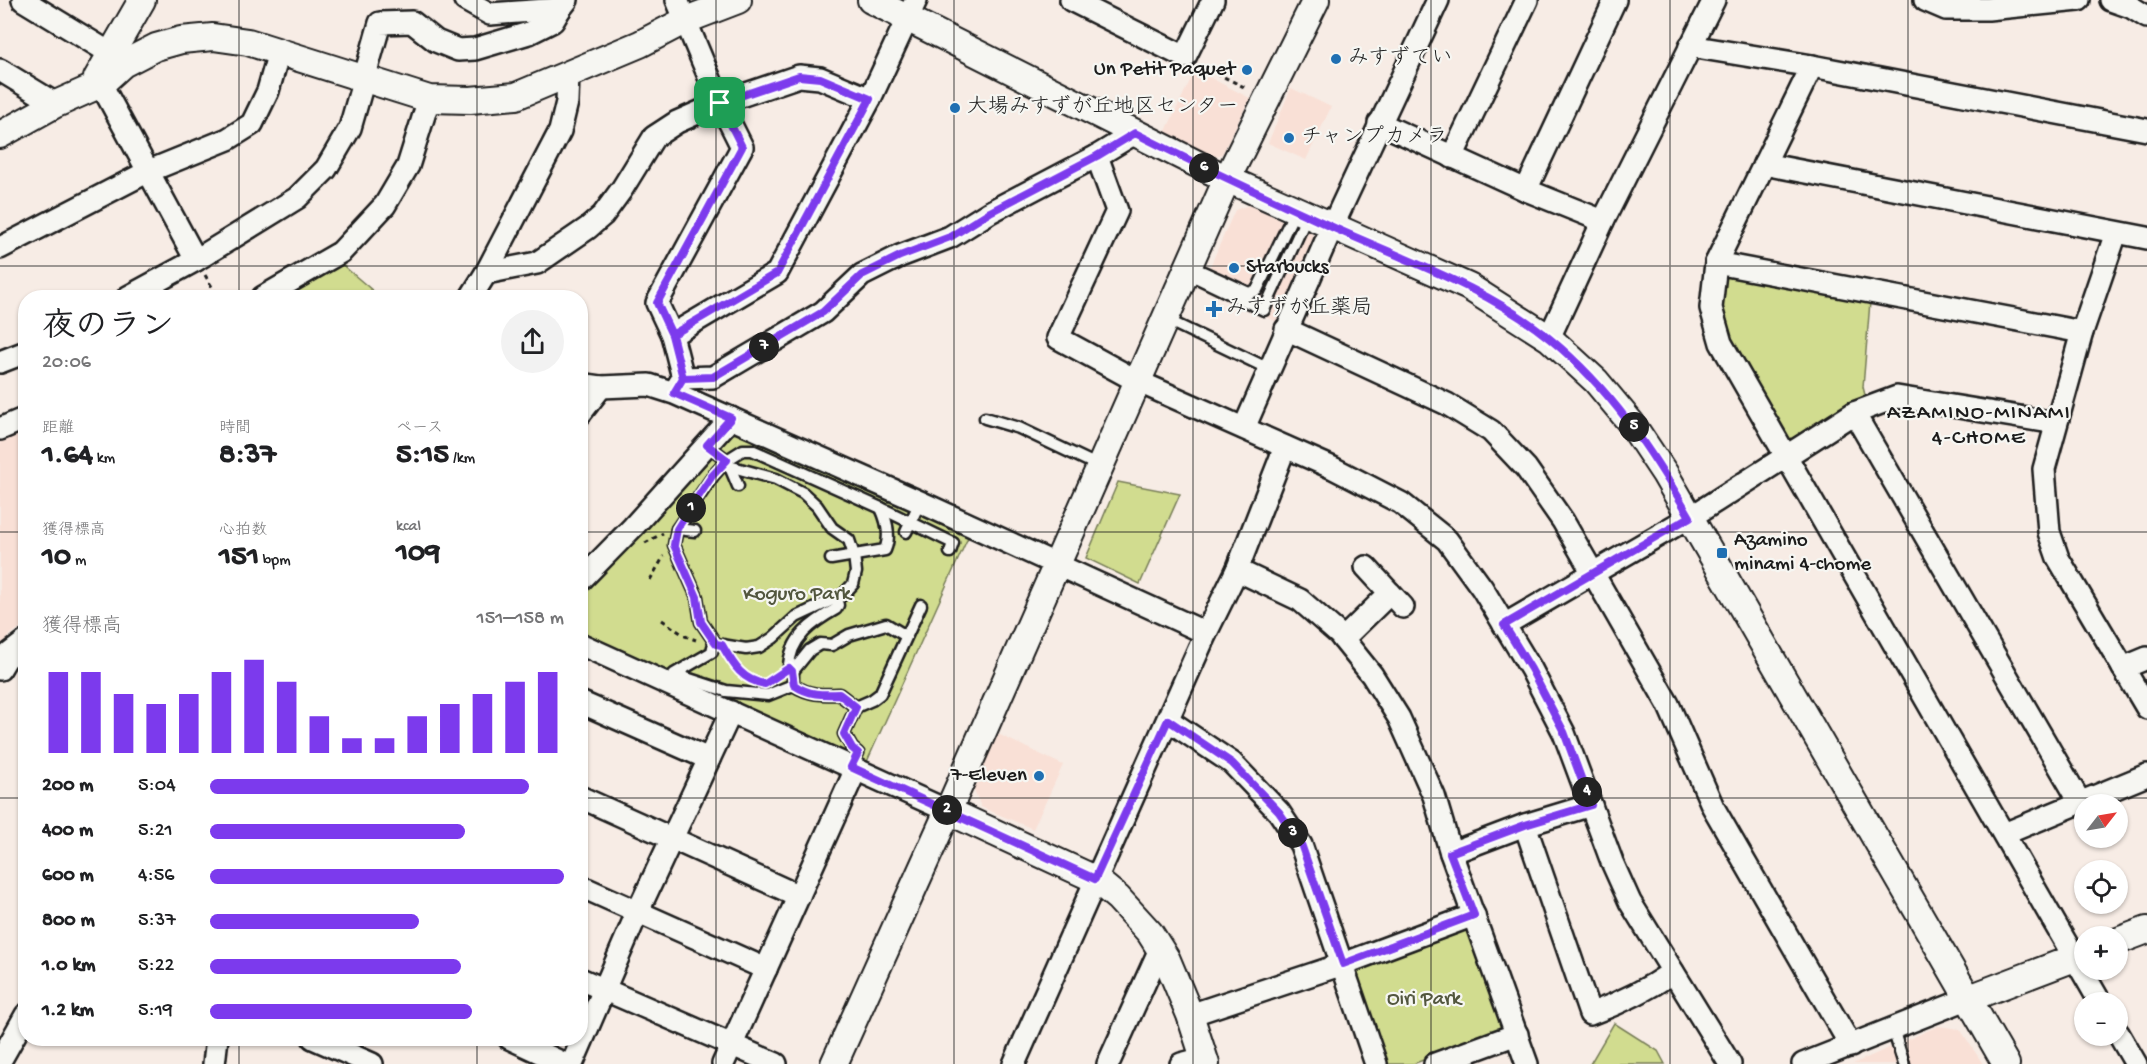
<!DOCTYPE html>
<html lang="ja">
<head>
<meta charset="utf-8">
<style>
	body { margin:0; font-family:"Gochi Hand","Klee One",sans-serif; background:#f2f2f2; color:#202124; height:100vh; display:flex; flex-direction:column; font-size:22px; white-space:nowrap }
	* { box-sizing:border-box; margin:0 }
	p { font-size:20px; color:#757577 }
	.icon { flex:none; width:33px; height:33px; fill:none; stroke:currentColor; stroke-width:2; stroke-linecap:round; stroke-linejoin:round }
	.map { position:relative; flex:1; overflow:hidden }
	.side { position:absolute; left:18px; top:290px; width:570px; height:756px; display:flex; flex-direction:column; background:#fff; border-radius:24px; box-shadow:0 2px 4px #0004 }
	.side>* { flex:none }
	.needle { width:39px; rotate:59deg }
	.fabs { position:absolute; left:2074px; top:794px; display:grid; gap:12px }
	.fabs a { display:grid; place-items:center; width:54px; height:54px; border-radius:50%; background:#fff; box-shadow:0 2px 4px #0004; font-size:30px }
	.pin { position:absolute; display:grid; place-items:center; width:51px; height:51px; color:#fff; margin:-26px; border-radius:12px; box-shadow:0 3px 9px #0006 }
	.km { position:absolute; width:30px; height:30px; margin:-15px; border-radius:50%; background:#222; color:#fff; font-size:16px; line-height:30px; text-align:center }
	.round { display:grid; place-items:center; flex:none; width:63px; height:63px; border-radius:32px; background:#f2f2f2 }
	.overview { display:flex; align-items:center; justify-content:space-between; height:102px; padding:0 24px }
	h1 { font-size:33px; font-weight:700; line-height:45px }
	.stats { display:grid; grid-template-columns:repeat(3,1fr); gap:9px; height:102px; padding:6px 24px }
	.stats div { display:grid; align-content:center }
	.stats b { font-size:30px; font-weight:700 }
	.stats small { font-size:16px; font-weight:400 }
	.stats p { font-size:16px }
	.chart { height:168px; padding:12px 24px }
	.chart p { display:flex; justify-content:space-between }
	.chart svg { width:100%; height:108px; margin-top:6px; stroke:#7c3aed; stroke-width:6 }
	ul { padding:0 24px; list-style:none; font-size:20px }
	li { display:grid; grid-template-columns:96px 72px 1fr; align-items:center; height:45px }
	li i { height:15px; border-radius:8px; background:#7c3aed }
	.map>svg:first-child { display:block }
	.built { fill:#f9e0d6 }
	.green { fill:#d1dc8f; stroke:#767c56; stroke-width:1.5 }
	.lines { fill:none; stroke-linecap:round; stroke-linejoin:round }
	.service-casing { stroke:#1c1c1c; stroke-width:15 }
	.minor-casing { stroke:#1c1c1c; stroke-width:26 }
	.tertiary-casing { stroke:#1c1c1c; stroke-width:30 }
	.path { stroke:#1c1c1c; stroke-width:3; stroke-dasharray:4.5 4.5; stroke-linecap:butt }
	.service { stroke:#f6f6f2; stroke-width:10 }
	.minor { stroke:#f6f6f2; stroke-width:21 }
	.tertiary { stroke:#f6f6f2; stroke-width:26 }
	.route-casing { stroke:#fff; stroke-width:12 }
	.route { stroke:#7c3aed; stroke-width:8 }
	.grid { fill:none; stroke:#1c1c1c; stroke-width:1.5; stroke-opacity:0.55 }
	.poi-dot { fill:#1f6fb2; stroke:#f6f6f2; stroke-width:2 }
	.labels { text-anchor:middle; dominant-baseline:central; stroke-width:4.5; stroke-linejoin:round; paint-order:stroke }
	.poi-label { font-size:21px; fill:#1c1c1c; stroke:#f6f6f2; text-anchor:start }
	.park-label { font-size:21px; fill:#52563e; stroke:#f6f6f2 }
	.neighbourhood-label { font-size:22px; letter-spacing:1.5px; fill:#1c1c1c; stroke:#f6f6f2 }
</style>
</head>
<body>
<div class="map">
<svg width="2147" height="1064" viewBox="0 0 2147 1064">
	<rect width="100%" height="100%" fill="#f7ece5"/>
	<filter id="ink" filterUnits="userSpaceOnUse"><feTurbulence type="fractalNoise" baseFrequency=".0167" numOctaves="2"/><feDisplacementMap in="SourceGraphic" scale="12" xChannelSelector="R" yChannelSelector="G"/><feConvolveMatrix kernelMatrix="1 2 1 2 8 2 1 2 1" color-interpolation-filters="sRGB"/></filter>
	<g filter="url(#ink)">
		<g class="built">
			<path d="M 1195,70 L 1250,98 L 1222,154 L 1212,157 L 1164,135 Z"/>
			<path d="M 1291,88 L 1331,107 L 1306,160 L 1268,143 Z"/>
			<path d="M 1249,205 L 1312,234 L 1316,242 L 1279,323 L 1201,287 L 1235,210 Z"/>
			<path d="M 25,424 L 25,624 L 10,635 L 0,651 L 0,435 Z"/>
			<path d="M 998,734 L 1063,765 L 1033,829 L 981,807 L 973,787 Z"/>
			<path d="M 1938,1026 L 1960,1029 L 1983,1064 L 1853,1064 Z"/>
		</g>
		<g class="green">
			<path d="M 339,262 L 380,297 L 274,297 Z"/>
			<path d="M 1721,272 L 1870,302 L 1863,387 L 1865,395 L 1787,444 L 1723,331 L 1719,283 Z"/>
			<path d="M 740,431 L 970,533 L 865,766 L 581,637 L 581,591 L 725,438 Z"/>
			<path d="M 1118,482 L 1180,494 L 1140,584 L 1086,558 Z"/>
			<path d="M 1470,926 L 1508,1027 L 1413,1064 L 1383,1064 L 1351,968 Z"/>
			<path d="M 1614,1023 L 1658,1051 L 1665,1064 L 1590,1064 Z"/>
		</g>
		<g class="lines">
			<defs>
				<g id="service">
					<path d="M 1188,265 L 1249,293 L 1257,290 L 1295,211"/>
					<path d="M 1185,272 L 1264,310 L 1307,216"/>
					<path d="M 1165,319 L 1269,369"/>
					<path d="M 985,418 L 1019,428 L 1099,466"/>
					<path d="M 707,445 L 727,460 L 738,486"/>
					<path d="M 729,466 L 776,479 L 803,493 L 817,506 L 832,528 L 849,540 L 854,555 L 856,572 L 853,584 L 843,595 L 796,617 L 773,638 L 759,647 L 746,649 L 716,644 L 713,647 L 712,652 L 674,674 L 726,691 L 768,695 L 793,685"/>
					<path d="M 677,529 L 695,531"/>
					<path d="M 906,532 L 920,502"/>
					<path d="M 831,559 L 885,550 C 891,536 887,521 881,508"/>
					<path d="M 836,598 L 838,605 L 836,609 C 813,622 789,638 789,668 L 793,671 L 793,685 C 809,695 822,695 839,694 L 856,707 L 872,700 L 880,694 L 921,605"/>
					<path d="M 716,644 L 701,622 L 697,597 L 674,545 L 677,529 L 713,476 L 727,460 L 743,450 L 752,450 L 881,508 L 953,543 L 950,552"/>
					<path d="M 793,671 L 810,650 L 820,644 L 832,645 L 849,635 L 886,624 L 906,636"/>
					<path d="M 851,767 L 858,753 L 852,748 L 844,734 L 856,707"/>
					<path d="M 1893,1029 L 1904,1064"/>
				</g>
				<g id="minor">
					<path d="M 23,0 L 110,53"/>
					<path d="M 465,0 L 490,14 L 560,9 L 567,0"/>
					<path d="M 1071,0 L 1185,57 L 1213,0"/>
					<path d="M 1925,0 L 1946,9 L 1988,9 L 2079,0"/>
					<path d="M 2111,0 L 2131,7 L 2147,17"/>
					<path d="M 1690,46 L 1812,66 L 2147,130"/>
					<path d="M 1812,66 L 1716,263 L 1711,308 L 1721,343 L 2100,1002"/>
					<path d="M 0,70 L 56,104"/>
					<path d="M 101,84 L 196,260"/>
					<path d="M 1379,123 L 1526,190 L 1603,221"/>
					<path d="M 1135,133 L 1097,156 L 1117,211 L 1058,338 L 1137,381 L 1333,468 L 1401,503 L 1447,540 L 1482,588 L 1531,669 L 1564,733 L 1612,862 L 1630,902 L 1730,1064"/>
					<path d="M 1452,157 L 1527,0"/>
					<path d="M 1764,164 L 2147,238"/>
					<path d="M 1526,190 L 1615,0"/>
					<path d="M 2116,233 L 2082,332 L 2044,469 L 2049,532 L 2058,558 L 2147,708"/>
					<path d="M 0,248 L 149,171 L 228,139 L 252,124 L 268,91 L 279,52"/>
					<path d="M 1716,263 L 2082,332"/>
					<path d="M 486,273 L 537,263 L 588,228 L 603,215 L 622,189 L 654,137 L 677,122 L 720,103 L 799,76 L 820,78 L 870,99"/>
					<path d="M 128,297 L 196,260 L 297,198 L 326,169 L 350,128 L 380,23 L 412,22 L 436,41 L 458,50 L 475,49 L 529,33 L 553,21 L 560,9"/>
					<path d="M 263,297 L 341,252 L 385,205 L 408,166 L 429,99"/>
					<path d="M 471,297 L 486,273 L 560,131 L 567,102 L 568,74"/>
					<path d="M 1286,329 L 1447,404 L 1491,431 L 1526,468 L 1563,521 L 1668,704 L 1713,807 L 1851,1046"/>
					<path d="M 672,335 L 777,273 L 870,99 L 916,0"/>
					<path d="M 1549,338 L 1603,221 L 1714,0"/>
					<path d="M 0,362 L 26,352"/>
					<path d="M 683,378 L 713,377 L 823,312 L 862,275 L 900,256 L 950,237 L 990,212 L 1097,156"/>
					<path d="M 580,384 L 601,387 L 649,385 L 674,393 L 920,502 L 1206,633"/>
					<path d="M 676,389 L 683,378 L 672,335 L 657,303 L 742,147 L 720,103 L 677,0"/>
					<path d="M 1854,413 L 2080,802"/>
					<path d="M 580,414 L 601,387"/>
					<path d="M 1244,428 L 1332,227 L 1438,0"/>
					<path d="M 0,429 L 26,418"/>
					<path d="M 1237,570 L 1300,600 L 1339,634 L 1372,675 L 1399,718 L 1434,796 L 1451,853 L 1527,1064"/>
					<path d="M 580,581 L 633,527 L 731,418"/>
					<path d="M 1390,593 L 1403,607"/>
					<path d="M 1504,625 L 1702,510 L 1854,413 L 1897,397 L 2056,423"/>
					<path d="M 1343,639 L 1390,593 L 1366,567"/>
					<path d="M 580,644 L 948,811"/>
					<path d="M 2123,668 L 2147,658"/>
					<path d="M 0,669 L 9,654 L 26,641"/>
					<path d="M 580,702 L 709,759"/>
					<path d="M 1168,720 L 1232,763 L 1279,812 L 1301,845 L 1376,1064"/>
					<path d="M 580,797 L 799,896"/>
					<path d="M 1525,825 L 1590,1014 C 1620,1003 1647,990 1673,972"/>
					<path d="M 2004,834 L 2147,775"/>
					<path d="M 1451,853 L 1525,825 L 1591,805"/>
					<path d="M 580,886 L 766,969"/>
					<path d="M 580,979 L 776,1064"/>
					<path d="M 1190,1015 L 1343,964 L 1474,915"/>
					<path d="M 2118,1033 L 2136,1064"/>
					<path d="M 313,1038 L 372,1064"/>
					<path d="M 509,1038 L 565,1064"/>
					<path d="M 0,1061 L 26,1015"/>
					<path d="M 214,1064 L 217,1038"/>
					<path d="M 572,1064 L 638,911 L 731,712"/>
					<path d="M 723,1064 L 856,769"/>
					<path d="M 1014,1064 L 1206,633 L 1237,570 L 1285,447"/>
					<path d="M 1108,1064 L 1160,949"/>
					<path d="M 1181,1064 L 1204,1058"/>
					<path d="M 1435,1064 L 1517,1034"/>
					<path d="M 1803,1064 L 1967,999"/>
				</g>
				<g id="tertiary">
					<path d="M 871,0 L 1227,179 L 1469,287 L 1549,338 L 1596,381 L 1631,423 L 1665,474 L 2006,1064"/>
					<path d="M 97,78 L 142,0"/>
					<path d="M 0,135 L 56,104 L 101,84 L 123,64 L 156,47 L 181,40 L 213,37 L 248,42 L 429,99 L 470,100 L 516,96 L 640,44 L 686,20 L 738,0"/>
					<path d="M 948,811 L 1095,879 L 1118,898 L 1150,933 L 1167,960 L 1190,1015 L 1206,1064"/>
					<path d="M 2118,941 L 2147,930"/>
					<path d="M 1967,999 L 2085,954"/>
					<path d="M 834,1064 L 948,811 L 1227,179 L 1316,0"/>
				</g>
			</defs>
			<use href="#service" class="service-casing"/>
			<use href="#minor" class="minor-casing"/>
			<use href="#tertiary" class="tertiary-casing"/>
			<g class="path">
				<path d="M 1200,65 L 1248,89"/>
				<path d="M 205,275 L 218,297"/>
				<path d="M 645,543 L 663,533"/>
				<path d="M 650,580 L 664,556"/>
				<path d="M 662,620 L 685,636 L 696,640"/>
				<path d="M 730,659 L 737,670 L 748,678"/>
			</g>
			<use href="#service" class="service"/>
			<use href="#minor" class="minor"/>
			<use href="#tertiary" class="tertiary"/>
		</g>
	</g>
	<g class="lines" filter="url(#ink)">
		<defs>
			<path id="route" d="M 720,103 L 742,147 L 657,303 L 672,335 L 683,378 L 674,393 L 731,418 L 707,445 L 727,460 L 712,476 L 682,521 L 677,529 L 674,545 L 697,597 L 701,622 L 716,644 L 722,645 C 733,664 741,680 765,684 L 789,668 L 792,671 L 794,685 C 809,695 822,695 839,694 L 856,707 L 844,734 L 852,748 L 858,753 L 851,767 L 1095,879 L 1168,720 L 1232,763 L 1279,812 L 1301,844 L 1343,964 L 1474,915 L 1450,853 L 1525,825 L 1591,805 L 1564,732 L 1531,669 L 1504,625 L 1690,517 C 1652,451 1610,388 1550,339 C 1488,288 1405,260 1332,227 C 1266,197 1200,166 1135,133 L 1097,156 L 990,212 L 950,237 L 900,256 L 862,275 L 823,312 L 713,377 L 683,378 L 672,335 L 777,273 L 870,99 L 820,78 L 799,76 L 720,103"/>
		</defs>
		<use href="#route" class="route-casing"/>
		<use href="#route" class="route"/>
	</g>
	<path class="grid" d="M 239,0 L 239,297M 477,0 L 477,297M 716,0 L 716,1064M 954,0 L 954,1064M 1193,0 L 1193,1064M 1431,0 L 1431,1064M 1670,0 L 1670,1064M 1908,0 L 1908,1064M 0,266 L 2147,266M 0,532 L 26,532M 580,532 L 2147,532M 0,798 L 26,798M 580,798 L 2147,798M 239,1038 L 239,1064M 477,1038 L 477,1064"/>
	<g class="poi-dot">
		<circle cx="1336" cy="59" r="6"/>
		<circle cx="1247" cy="70" r="6"/>
		<circle cx="955" cy="108" r="6"/>
		<circle cx="1289" cy="138" r="6"/>
		<circle cx="1234" cy="268" r="6"/>
		<path d="M1211 300h6v6h6v6h-6v6h-6v-6h-6v-6h6z"/>
		<rect x="1716" y="547" width="12" height="12" rx="3"/>
		<circle cx="1039" cy="776" r="6"/>
	</g>
	<g class="labels">
		<g class="poi-label">
			<text x="1348" y="59">みすずてい</text>
			<text x="1235" y="70" text-anchor="end">Un Petit Paquet</text>
			<text x="967" y="108">大場みすずが丘地区センター</text>
			<text x="1301" y="138">チャンプカメラ</text>
			<text x="1246" y="268">Starbucks</text>
			<text x="1226" y="309">みすずが丘薬局</text>
			<text x="1734" y="541">Azamino<tspan x="1734" dy="24">minami 4-chome</tspan></text>
			<text x="1027" y="776" text-anchor="end">7-Eleven</text>
		</g>
		<g class="park-label">
			<text x="797" y="595">Koguro Park</text>
			<text x="1424" y="1000">Oiri Park</text>
		</g>
		<g class="neighbourhood-label">
			<text x="1979" y="414">AZAMINO-MINAMI<tspan x="1979" dy="25">4-CHOME</tspan></text>
		</g>
	</g>
</svg>
<div class="fabs">
<a><svg class="needle" viewBox="-14 -14 28 28"><path d="M0-13l5 13h-10z" fill="#e53935"/><path d="M0 13l5-13h-10z" fill="#757577"/></svg></a>
<a><svg class="icon" aria-label="locate" viewBox="0 0 24 24"><circle cx="12" cy="12" r="6"/><path d="M12 2v4M12 18v4M2 12h4M18 12h4"/></svg></a>
<a>+</a>
<a>−</a>
</div>
<div class="pin" style="left:720px;top:103px;background:#1e9e55"><svg class="icon" aria-label="arrive" viewBox="0 0 24 24"><path d="M6 21V4h12l-3 4 3 4H6"/></svg></div>
<b class="km" style="left:691px;top:508px">1</b>
<b class="km" style="left:947px;top:810px">2</b>
<b class="km" style="left:1293px;top:833px">3</b>
<b class="km" style="left:1587px;top:792px">4</b>
<b class="km" style="left:1634px;top:427px">5</b>
<b class="km" style="left:1204px;top:168px">6</b>
<b class="km" style="left:764px;top:347px">7</b>
<section class="side">
<div class="overview"><div><h1>夜のラン</h1><p>20:06</p></div><a class="round"><svg class="icon" aria-label="share" viewBox="0 0 24 24"><path d="M12 15V3M7 8l5-5 5 5M5 13v7h14v-7"/></svg></a></div>
<div class="stats">
<div><p>距離</p><b>1.64<small> km</small></b></div>
<div><p>時間</p><b>8:37</b></div>
<div><p>ペース</p><b>5:15<small> /km</small></b></div>
</div>
<div class="stats">
<div><p>獲得標高</p><b>10<small> m</small></b></div>
<div><p>心拍数</p><b>151<small> bpm</small></b></div>
<div><p>kcal</p><b>109</b></div>
</div>
<div class="chart"><p><span>獲得標高</span>151–158 m</p>
<svg viewBox="0 0 160 44" preserveAspectRatio="none"><path d="M5 44V11M15 44V11M25 44V20M35 44V24M45 44V20M55 44V11M65 44V6M75 44V15M85 44V29M95 44V38M105 44V38M115 44V29M125 44V24M135 44V20M145 44V15M155 44V11"/></svg>
</div>
<ul>
<li><b>200 m</b>5:04<i style="width:90%"></i></li>
<li><b>400 m</b>5:21<i style="width:72%"></i></li>
<li><b>600 m</b>4:56<i style="width:100%"></i></li>
<li><b>800 m</b>5:37<i style="width:59%"></i></li>
<li><b>1.0 km</b>5:22<i style="width:71%"></i></li>
<li><b>1.2 km</b>5:19<i style="width:74%"></i></li>
</ul>
</section>
</div>
</body>
</html>
